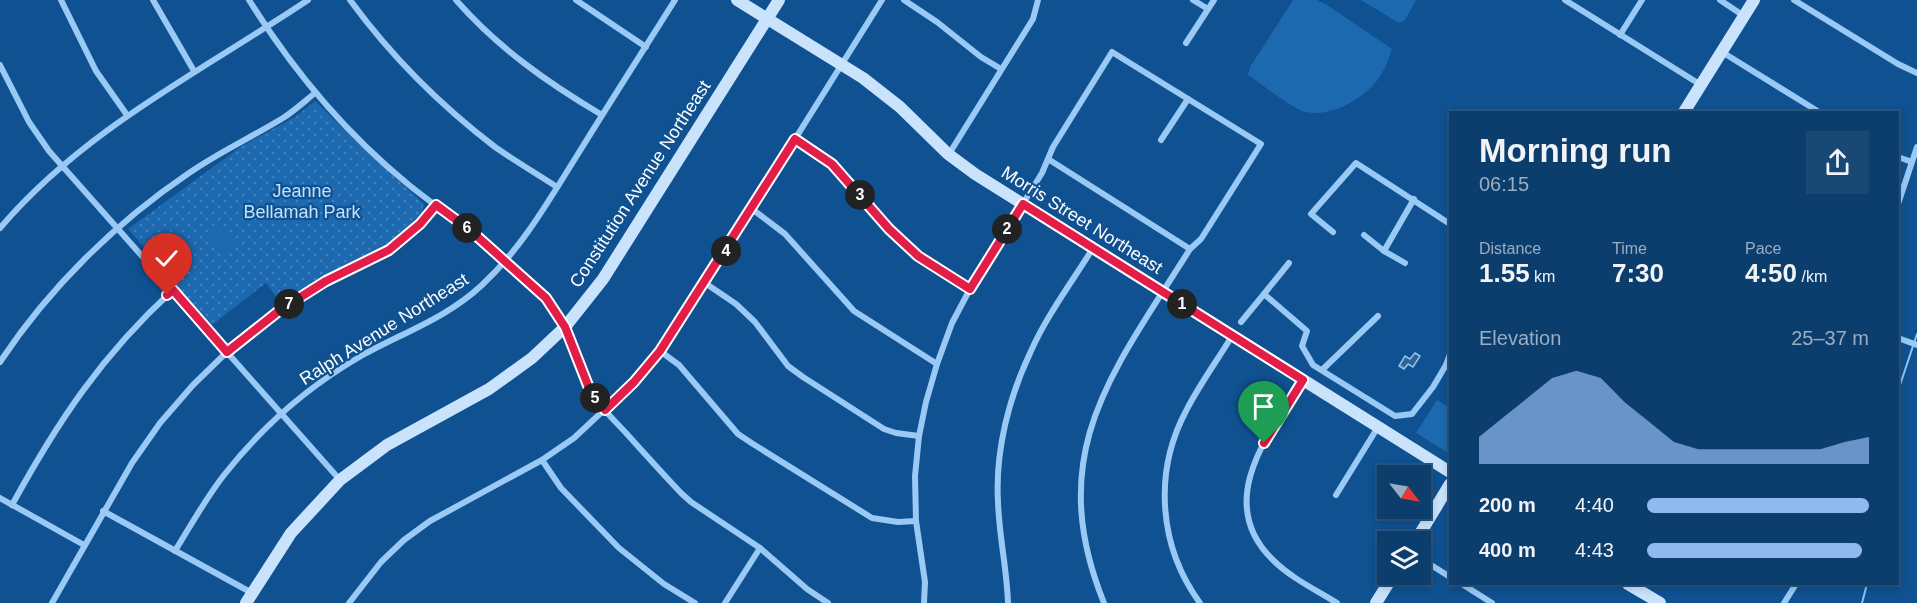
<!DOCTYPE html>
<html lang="en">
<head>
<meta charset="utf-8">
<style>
	body { margin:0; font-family:Helvetica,sans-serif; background:#194875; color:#f1f3f6; height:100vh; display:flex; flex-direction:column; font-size:22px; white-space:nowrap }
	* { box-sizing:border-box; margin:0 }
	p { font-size:20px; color:#9aaec2 }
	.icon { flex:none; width:33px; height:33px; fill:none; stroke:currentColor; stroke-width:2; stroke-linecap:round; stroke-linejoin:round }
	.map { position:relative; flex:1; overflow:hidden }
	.details { position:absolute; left:1449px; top:111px; width:450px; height:474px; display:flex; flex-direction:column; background:#0b3d6d; border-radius:0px; box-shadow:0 3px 9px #0003,0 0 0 2px #2b5680 }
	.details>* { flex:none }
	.needle { width:39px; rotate:121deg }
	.buttons { position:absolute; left:1377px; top:465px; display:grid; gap:12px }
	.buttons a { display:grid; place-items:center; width:54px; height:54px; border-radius:0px; background:#0b3d6d; box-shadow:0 3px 9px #0003,0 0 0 2px #2b5680; font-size:30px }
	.pin { position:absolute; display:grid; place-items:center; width:51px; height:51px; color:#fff; margin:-62px -26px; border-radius:50% 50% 50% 0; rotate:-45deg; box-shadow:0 0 6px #0007 }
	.pin .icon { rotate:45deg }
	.km { position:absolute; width:30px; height:30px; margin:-15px; border-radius:50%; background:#222; color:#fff; font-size:16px; line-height:30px; text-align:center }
	.round { display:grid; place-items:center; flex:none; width:63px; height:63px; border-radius:0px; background:#194875 }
	.head { display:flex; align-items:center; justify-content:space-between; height:102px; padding:0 30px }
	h1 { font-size:33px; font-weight:600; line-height:45px }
	.stats { display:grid; grid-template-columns:repeat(3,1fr); gap:9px; height:102px; padding:6px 30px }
	.stats div { display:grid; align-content:center }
	.stats b { font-size:26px; font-weight:600 }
	.stats small { font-size:16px; font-weight:400 }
	.stats p { font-size:16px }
	.chart { height:168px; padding:12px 30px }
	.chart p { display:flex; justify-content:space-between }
	.chart svg { width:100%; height:108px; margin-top:6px; fill:#90b9f0; opacity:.7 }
	ul { padding:0 30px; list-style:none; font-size:20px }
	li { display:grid; grid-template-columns:96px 72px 1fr; align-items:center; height:45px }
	li i { height:15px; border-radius:8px; background:#90b9f0 }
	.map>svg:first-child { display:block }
	.green { fill:url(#green-dots) }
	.pitch { fill:#1d69af }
	.water { fill:url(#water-waves); stroke:#8ac5f7; stroke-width:1.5 }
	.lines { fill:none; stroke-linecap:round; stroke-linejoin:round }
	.stream { stroke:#8ac5f7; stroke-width:2 }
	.street { stroke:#99c9f4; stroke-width:6 }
	.secondary { stroke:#c9e3fd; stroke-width:12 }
	.route-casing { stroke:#fff; stroke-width:12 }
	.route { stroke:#e11d48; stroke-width:8 }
	.labels { text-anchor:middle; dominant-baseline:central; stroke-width:4.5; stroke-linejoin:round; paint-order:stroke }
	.street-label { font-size:18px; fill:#fff; stroke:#0f5191 }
	.park-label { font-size:18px; fill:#c1e1fe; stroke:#0f5191 }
</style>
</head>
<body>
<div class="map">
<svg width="1917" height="603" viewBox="0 0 1917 603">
	<defs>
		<pattern id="green-dots" width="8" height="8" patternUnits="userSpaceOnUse" patternTransform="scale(1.5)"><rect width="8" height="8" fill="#1d69af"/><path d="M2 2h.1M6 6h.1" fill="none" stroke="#3f80bb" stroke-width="1.8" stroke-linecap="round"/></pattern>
		<pattern id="water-waves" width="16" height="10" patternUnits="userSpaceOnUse" patternTransform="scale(1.5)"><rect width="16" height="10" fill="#326391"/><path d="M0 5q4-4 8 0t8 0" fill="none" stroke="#517aa2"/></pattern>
	</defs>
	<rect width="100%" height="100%" fill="#0f5191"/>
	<path class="green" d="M 315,101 L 371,156 L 424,204 L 422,212 L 402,235 L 280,302 L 266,283 L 212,325 L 128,229 L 242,146 L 295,117 Z"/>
	<g class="pitch">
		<path d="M 1293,0 L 1317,0 L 1327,5 L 1392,49 C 1389,57 1386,67 1381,75 C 1368,96 1333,118 1306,112 C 1292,109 1262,84 1248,75 L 1250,67 Z"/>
		<path d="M 1361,0 L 1416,0 L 1405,20 L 1399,23 Z"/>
		<path d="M 213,225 L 233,242 L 223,254 L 203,237 Z"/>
		<path d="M 1437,400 L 1450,408 L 1450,454 L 1416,433 Z"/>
	</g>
	<path class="water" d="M 1415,353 L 1420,356 L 1413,367 L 1408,364 L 1404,369 L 1399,366 L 1405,356 L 1410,359 Z"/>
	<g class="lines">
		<g class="stream">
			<path d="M 1898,391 L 1917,334"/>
			<path d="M 1862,603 L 1867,584"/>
		</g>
		<g class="street">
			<path d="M 61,0 L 96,71 L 127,115"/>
			<path d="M 153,0 L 194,71"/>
			<path d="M 249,0 C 292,69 345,133 409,185 C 454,221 506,254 545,298 C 570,325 572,361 590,391 C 600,407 613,419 626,433 C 644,453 662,473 681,493 L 691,502 L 760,548 L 807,589 L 828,603"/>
			<path d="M 350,0 C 391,56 440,105 495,147 C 515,161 537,174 557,187"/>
			<path d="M 456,0 C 498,48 548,83 602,115"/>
			<path d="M 576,0 L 646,47"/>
			<path d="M 904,0 L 937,22 L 981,57 L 1001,69"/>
			<path d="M 1193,0 L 1208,9"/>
			<path d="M 1565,0 L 1701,85"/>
			<path d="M 1720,0 L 1744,16"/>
			<path d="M 1794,0 L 1898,64 L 1917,73"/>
			<path d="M 1620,35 L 1642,0"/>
			<path d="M 1186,43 L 1214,0"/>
			<path d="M 1722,52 L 1819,112"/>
			<path d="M 0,65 L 29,122 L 49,151 L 340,480"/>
			<path d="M 795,139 L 832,164 L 889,229 L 918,256 L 970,289"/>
			<path d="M 1161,140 L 1188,99"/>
			<path d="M 949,154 L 1033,19 L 1038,0"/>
			<path d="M 1898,157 L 1912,162"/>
			<path d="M 1048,159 L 1190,249"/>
			<path d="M 1898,204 L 1917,147"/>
			<path d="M 752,209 L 785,234 L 854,311 L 937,364"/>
			<path d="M 0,228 C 84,129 202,71 308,0"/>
			<path d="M 1333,232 L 1311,214 L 1356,163 L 1450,224"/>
			<path d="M 1364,235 L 1384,251 L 1405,263"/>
			<path d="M 1384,251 L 1414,199"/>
			<path d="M 705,283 L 736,304 L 755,322 L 788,366 L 803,377 L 884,429 L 896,433 L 919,436"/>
			<path d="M 1264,294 L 1289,263"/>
			<path d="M 1241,322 L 1264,294 L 1307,331 L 1302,346 L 1313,365 L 1395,416 L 1412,414 L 1433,387 L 1446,365"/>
			<path d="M 1898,338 L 1917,345"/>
			<path d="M 660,351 L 679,365 L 738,434 L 753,444 L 872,518 L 898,522 L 916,521"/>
			<path d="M 1450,354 L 1446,365 L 1450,369"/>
			<path d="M 0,362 C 49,288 115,223 189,173 C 219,152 252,137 283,118 C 294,111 305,101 315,93"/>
			<path d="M 1322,370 L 1378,316"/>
			<path d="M 1303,380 C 1269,433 1213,502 1273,560 C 1291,578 1316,590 1337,603"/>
			<path d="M 542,460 L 561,488 L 619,548 L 664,584 L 695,603"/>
			<path d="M 1336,495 L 1378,427"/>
			<path d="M 0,498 L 84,545"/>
			<path d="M 12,505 C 58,421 102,355 173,290"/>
			<path d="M 103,511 L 252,593"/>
			<path d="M 175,551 C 191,525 206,498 224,475 C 261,428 309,386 361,356 C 402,333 447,318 482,285 C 522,248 549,200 578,154 C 610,102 643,51 675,0"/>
			<path d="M 1420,558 L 1450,577"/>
			<path d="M 1462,584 L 1492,603"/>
			<path d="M 52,603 L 132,463 L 160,423 L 193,385 L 232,347 L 280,310 L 326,281 L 389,250 L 420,224 L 436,205"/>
			<path d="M 349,603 L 381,562 L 404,540 L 430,521 L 542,460 L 574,438 L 634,382 L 660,351 L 705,283 L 882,0"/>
			<path d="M 725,603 L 760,548"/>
			<path d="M 924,603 L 925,582 L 916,521 L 915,476 L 919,436 L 926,402 L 937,364 L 952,323 L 970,289 L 1042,173 L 1053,147 L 1112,52 L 1261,144 L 1201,239 L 1190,249 C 1113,372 1043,452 1104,603"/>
			<path d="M 1008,603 C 1007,569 999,536 998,502 C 995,451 1009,397 1031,351 C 1047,315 1072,282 1093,248"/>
			<path d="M 1200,603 C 1159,547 1153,473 1186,411 C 1199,385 1217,361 1232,336"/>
			<path d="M 1784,603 L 1796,584"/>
		</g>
		<g class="secondary">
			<path d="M 737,0 L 863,78 L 900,107 L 948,154 L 975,174 L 1450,472"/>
			<path d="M 1684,112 L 1754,0"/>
			<path d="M 1415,542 L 1450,484"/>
			<path d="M 1628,584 L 1660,603"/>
			<path d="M 246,603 L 291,533 L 340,480 L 387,445 L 489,389 L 532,358 L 565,327 L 603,279 L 779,0"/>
			<path d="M 1376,603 L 1394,574"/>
		</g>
	</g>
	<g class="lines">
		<defs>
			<path id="route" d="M 167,295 L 173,290 L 227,352 L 280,310 L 326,281 L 389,250 L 420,224 L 436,205 L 470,230 L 546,298 L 565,327 L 589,388 L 605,410 L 634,382 L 660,351 L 795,139 L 832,164 L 889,229 L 918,256 L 970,289 L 1023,204 L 1303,380 L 1264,443"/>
		</defs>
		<use href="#route" class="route-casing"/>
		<use href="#route" class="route"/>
	</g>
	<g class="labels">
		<g class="street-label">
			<text transform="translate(640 184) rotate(-57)">Constitution Avenue Northeast</text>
			<text transform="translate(1082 220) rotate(32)">Morris Street Northeast</text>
			<text transform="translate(384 329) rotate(-32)">Ralph Avenue Northeast</text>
		</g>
		<g class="park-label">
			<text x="302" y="191">Jeanne<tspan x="302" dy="21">Bellamah Park</tspan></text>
		</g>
	</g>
</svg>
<div class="buttons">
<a><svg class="needle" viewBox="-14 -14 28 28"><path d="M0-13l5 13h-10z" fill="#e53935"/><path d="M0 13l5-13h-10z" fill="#9aaec2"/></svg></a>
<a><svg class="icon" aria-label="layers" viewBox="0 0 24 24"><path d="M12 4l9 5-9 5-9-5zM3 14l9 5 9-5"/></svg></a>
</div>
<div class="pin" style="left:1264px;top:443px;background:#1e9e55"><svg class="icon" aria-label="arrive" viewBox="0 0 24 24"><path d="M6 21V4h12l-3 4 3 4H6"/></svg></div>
<div class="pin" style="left:167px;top:295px;background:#d93025"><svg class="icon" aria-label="check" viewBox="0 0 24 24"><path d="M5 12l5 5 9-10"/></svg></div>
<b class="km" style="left:1182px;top:304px">1</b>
<b class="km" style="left:1007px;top:229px">2</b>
<b class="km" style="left:860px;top:195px">3</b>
<b class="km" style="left:726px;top:251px">4</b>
<b class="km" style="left:595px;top:398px">5</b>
<b class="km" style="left:467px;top:228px">6</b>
<b class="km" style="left:289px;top:304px">7</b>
<section class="details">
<div class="head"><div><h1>Morning run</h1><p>06:15</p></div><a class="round"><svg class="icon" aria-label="share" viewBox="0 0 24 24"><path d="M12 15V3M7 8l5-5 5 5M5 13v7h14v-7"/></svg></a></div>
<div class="stats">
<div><p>Distance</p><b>1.55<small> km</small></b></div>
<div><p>Time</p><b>7:30</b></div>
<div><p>Pace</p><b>4:50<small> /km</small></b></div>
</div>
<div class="chart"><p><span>Elevation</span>25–37 m</p>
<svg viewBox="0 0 160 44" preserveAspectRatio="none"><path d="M0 44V33L10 25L20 17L30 9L40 6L50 9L60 19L70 27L80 35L90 38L100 38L110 38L120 38L130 38L140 38L150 35L160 33V44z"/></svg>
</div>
<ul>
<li><b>200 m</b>4:40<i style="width:100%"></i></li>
<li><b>400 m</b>4:43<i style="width:97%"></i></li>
</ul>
</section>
</div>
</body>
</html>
